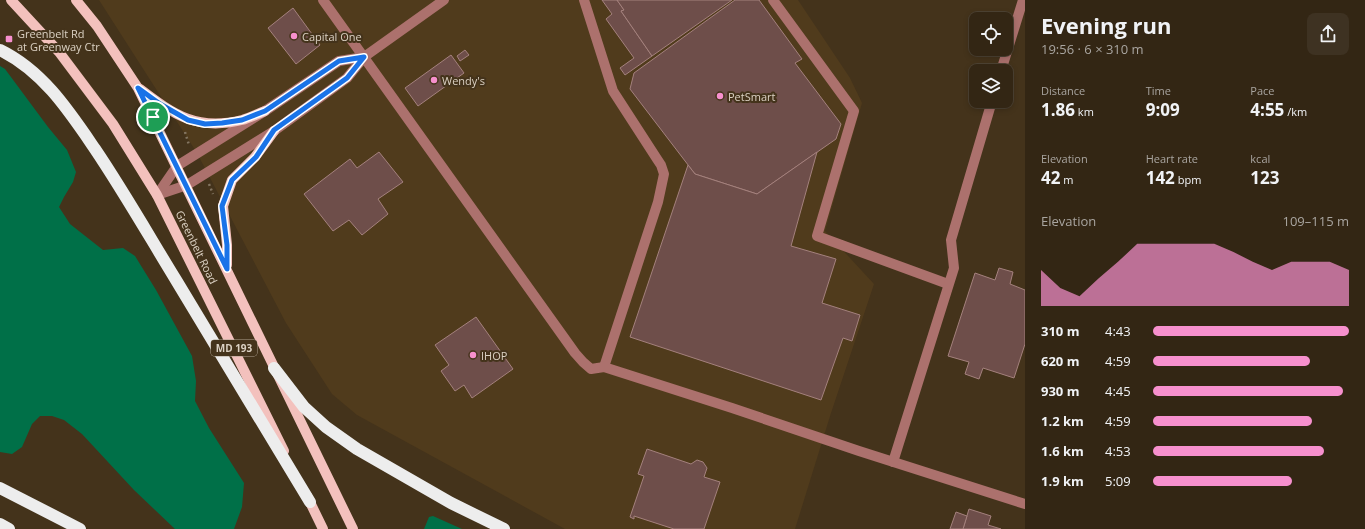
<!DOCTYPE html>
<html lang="en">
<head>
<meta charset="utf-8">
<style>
	body { margin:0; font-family:"Open Sans",sans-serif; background:#3e3222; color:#f1f3f6; height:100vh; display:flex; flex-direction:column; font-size:15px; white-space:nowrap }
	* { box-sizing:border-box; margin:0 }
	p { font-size:13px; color:#a9a5a0 }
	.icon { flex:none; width:22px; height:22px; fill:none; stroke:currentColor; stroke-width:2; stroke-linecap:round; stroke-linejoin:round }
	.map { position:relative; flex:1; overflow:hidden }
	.drawer { display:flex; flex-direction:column; background:#332614; width:340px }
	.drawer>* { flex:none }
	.controls { position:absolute; left:969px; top:12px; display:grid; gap:8px }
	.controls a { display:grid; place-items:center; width:44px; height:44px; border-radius:8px; background:#332614; box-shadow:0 2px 6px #0003,0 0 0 1px #4e4334; font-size:20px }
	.pin { position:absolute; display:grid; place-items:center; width:34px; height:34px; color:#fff; margin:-17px; border:2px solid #fff; border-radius:50%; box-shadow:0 1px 4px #0007 }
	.round { display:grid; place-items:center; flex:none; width:42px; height:42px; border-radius:8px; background:#3e3222 }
	.headline { display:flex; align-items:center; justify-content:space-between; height:68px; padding:0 16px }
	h1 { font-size:22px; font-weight:700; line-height:30px }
	.stats { display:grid; grid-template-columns:repeat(3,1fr); gap:6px; height:68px; padding:4px 16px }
	.stats div { display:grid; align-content:center }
	.stats b { font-size:17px; font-weight:700 }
	.stats small { font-size:11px; font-weight:400 }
	.stats p { font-size:11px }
	.chart { height:112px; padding:8px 16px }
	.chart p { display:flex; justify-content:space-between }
	.chart svg { width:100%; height:72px; margin-top:4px; fill:#f790ce; opacity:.7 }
	ul { padding:0 16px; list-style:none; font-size:13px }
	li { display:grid; grid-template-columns:64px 48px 1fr; align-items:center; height:30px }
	li i { height:10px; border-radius:5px; background:#f790ce }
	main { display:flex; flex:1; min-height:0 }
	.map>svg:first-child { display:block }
	.built { fill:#503b1c }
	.forest { fill:#007048 }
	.building { fill:#6e4e4a; stroke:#a4817d }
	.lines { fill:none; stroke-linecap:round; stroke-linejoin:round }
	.path { stroke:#837561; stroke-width:2.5; stroke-dasharray:2 3; stroke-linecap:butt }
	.minor { stroke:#ac716d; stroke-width:10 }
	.major { stroke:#f3c1bd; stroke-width:10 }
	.highway { stroke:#ededed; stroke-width:12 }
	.route-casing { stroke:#fff; stroke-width:8 }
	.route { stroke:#1a73e8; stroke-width:5 }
	.poi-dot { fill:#f790ce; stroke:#44331b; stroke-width:1.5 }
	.labels { text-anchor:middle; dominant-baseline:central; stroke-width:4; stroke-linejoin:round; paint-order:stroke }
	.shield { fill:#44331b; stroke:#aea291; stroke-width:1 }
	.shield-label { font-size:10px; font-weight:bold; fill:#dbd1c3 }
	.poi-label { font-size:11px; fill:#dbd1c3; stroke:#44331b; text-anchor:start }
	.street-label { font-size:11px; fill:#dbd1c3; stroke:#44331b }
</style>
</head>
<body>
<main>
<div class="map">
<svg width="1025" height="529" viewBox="0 0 1025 529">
	<rect width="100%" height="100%" fill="#44331b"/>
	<path class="built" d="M 99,0 L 798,0 L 850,78 L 862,103 L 825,231 L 874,284 L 831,413 L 795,529 L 565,529 L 357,415 L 332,394 L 286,323 L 197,153 Z"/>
	<g class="forest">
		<path d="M 0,66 L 5,69 L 48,127 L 67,150 L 76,172 L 73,182 L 64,197 L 59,207 L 70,224 L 103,250 L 123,248 L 135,256 L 156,290 L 192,356 L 196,381 L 195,401 L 209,428 L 244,483 L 242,507 L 234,529 L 175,529 L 134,490 L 82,434 L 64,420 L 52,416 L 40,416 L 32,424 L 22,447 L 12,454 L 0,452 Z"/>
		<path d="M 433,516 L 462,529 L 424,529 L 429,517 Z"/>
	</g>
	<g class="building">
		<path d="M 602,0 L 617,0 L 624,10 L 621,11 L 652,56 L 625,75 L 620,68 L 634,58 L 606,19 L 612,14 Z"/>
		<path d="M 617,0 L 732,0 L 652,56 L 621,11 L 624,10 Z"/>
		<path d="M 735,0 L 759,0 L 802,59 L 795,63 L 841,124 L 836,139 L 757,194 L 695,174 L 630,89 L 634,73 Z"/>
		<path d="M 293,8 L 320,45 L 296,64 L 268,28 Z"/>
		<path d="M 465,50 L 469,55 L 460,61 L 457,56 Z"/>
		<path d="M 451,55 L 464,73 L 418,106 L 405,88 Z"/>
		<path d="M 379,152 L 403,182 L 378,199 L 388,214 L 362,235 L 349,220 L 333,231 L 304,194 L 350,159 L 357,168 Z"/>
		<path d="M 817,152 L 791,246 L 836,259 L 822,303 L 860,315 L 852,341 L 843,338 L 821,400 L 630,337 L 688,165 L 695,174 L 757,194 Z"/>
		<path d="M 999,268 L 1013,272 L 1010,284 L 1025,290 L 1025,344 L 1014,378 L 983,368 L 979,379 L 965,374 L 969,362 L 948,356 L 975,273 L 995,280 Z"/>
		<path d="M 476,317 L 513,369 L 472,398 L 464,385 L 455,391 L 441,371 L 449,365 L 435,345 Z"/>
		<path d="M 647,449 L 691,464 L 697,460 L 703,462 L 707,468 L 704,477 L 720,482 L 704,529 L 674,529 L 634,516 L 634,519 L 630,517 L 644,476 L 638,474 Z"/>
		<path d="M 969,509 L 991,516 L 988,525 L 1001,529 L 963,529 Z"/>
		<path d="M 956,512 L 967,516 L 963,529 L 950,529 Z"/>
	</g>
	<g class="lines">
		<g class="path">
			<path d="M 185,132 L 189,145"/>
			<path d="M 209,184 L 213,194"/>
		</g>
		<g class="minor">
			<path d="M 323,0 L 575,353 L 583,362 L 591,369 L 604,367"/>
			<path d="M 584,0 L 613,91 L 657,159 L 661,165 L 664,174 L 658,202 L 604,367 L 732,408 L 859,451 L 1025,504"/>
			<path d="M 773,0 L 854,111 L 817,236 L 948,284"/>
			<path d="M 1001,71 L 1023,0"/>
			<path d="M 157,195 L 187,185 L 274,131 L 347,78 L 364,57 L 444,0"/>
			<path d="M 157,195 L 177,166 L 265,111 L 339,61 L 364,57"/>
			<path d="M 893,462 L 954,268 L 951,240 L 992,101"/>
		</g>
		<g class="major">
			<path d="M 11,0 L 59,52 L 113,124 L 157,195 L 284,451"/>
			<path d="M 76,0 L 97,26 L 138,88 L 353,529"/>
			<path d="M 140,89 C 174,115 197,131 242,120 C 250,118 257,114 265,111"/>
			<path d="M 227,265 L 227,245 L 223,206 L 232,180 L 255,157 L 274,131"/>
			<path d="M 307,496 L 323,529"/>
		</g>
		<g class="highway">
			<path d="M 0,50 C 43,71 69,111 95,149 C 124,192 149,236 176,280 C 220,354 265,428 310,502"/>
			<path d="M 274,368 L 304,407 L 326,427 L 357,449 L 451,503 L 504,529"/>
			<path d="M 0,488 L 80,529"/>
			<path d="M 0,524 L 9,529"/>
		</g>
	</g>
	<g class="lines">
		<defs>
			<path id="route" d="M 364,57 L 347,78 L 274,130 L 256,157 L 232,180 L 222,206 L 227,245 L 227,269 L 138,88 L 160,104 L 188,120 L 205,124 L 222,123 L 242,120 L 265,111 L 339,61 Z"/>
		</defs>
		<use href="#route" class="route-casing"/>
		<use href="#route" class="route"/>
	</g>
	<g class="poi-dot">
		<circle cx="294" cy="36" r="4"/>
		<rect x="5" y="35" width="8" height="8" rx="2"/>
		<circle cx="434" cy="80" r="4"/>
		<circle cx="720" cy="96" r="4"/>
		<circle cx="473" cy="355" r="4"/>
	</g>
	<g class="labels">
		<rect class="shield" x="211" y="340" width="46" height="16" rx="3"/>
		<g class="shield-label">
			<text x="234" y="348">MD 193</text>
		</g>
		<g class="poi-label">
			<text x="17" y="33">Greenbelt Rd<tspan x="17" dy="13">at Greenway Ctr</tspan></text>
			<text x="302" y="36">Capital One</text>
			<text x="442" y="80">Wendy's</text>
			<text x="728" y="96">PetSmart</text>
			<text x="481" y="355">IHOP</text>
		</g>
		<g class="street-label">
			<text transform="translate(197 247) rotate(64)">Greenbelt Road</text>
		</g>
	</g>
</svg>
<div class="controls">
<a><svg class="icon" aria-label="locate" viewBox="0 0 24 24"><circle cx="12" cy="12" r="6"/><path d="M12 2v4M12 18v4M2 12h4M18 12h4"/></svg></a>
<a><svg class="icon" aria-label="layers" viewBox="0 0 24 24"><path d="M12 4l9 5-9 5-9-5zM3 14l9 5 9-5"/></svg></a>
</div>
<div class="pin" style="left:153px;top:117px;background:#1e9e55"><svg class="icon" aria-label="arrive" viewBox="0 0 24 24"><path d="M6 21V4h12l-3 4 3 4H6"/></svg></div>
</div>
<section class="drawer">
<div class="headline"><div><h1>Evening run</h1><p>19:56 · 6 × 310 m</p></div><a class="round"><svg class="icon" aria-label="share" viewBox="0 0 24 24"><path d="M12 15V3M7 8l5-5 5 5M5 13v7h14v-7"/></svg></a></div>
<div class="stats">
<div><p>Distance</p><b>1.86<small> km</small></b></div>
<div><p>Time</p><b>9:09</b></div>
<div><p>Pace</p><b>4:55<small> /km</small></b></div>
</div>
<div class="stats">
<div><p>Elevation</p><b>42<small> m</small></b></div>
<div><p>Heart rate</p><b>142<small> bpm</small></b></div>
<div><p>kcal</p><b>123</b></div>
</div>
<div class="chart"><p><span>Elevation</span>109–115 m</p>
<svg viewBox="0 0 160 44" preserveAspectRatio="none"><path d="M0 44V22L10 33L20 38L30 27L40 17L50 6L60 6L70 6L80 6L90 6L100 11L110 17L120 22L130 17L140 17L150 17L160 22V44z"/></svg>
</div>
<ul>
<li><b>310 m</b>4:43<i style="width:100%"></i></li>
<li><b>620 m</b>4:59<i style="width:80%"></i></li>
<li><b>930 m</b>4:45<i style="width:97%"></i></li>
<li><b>1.2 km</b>4:59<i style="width:81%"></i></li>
<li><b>1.6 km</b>4:53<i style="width:87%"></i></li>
<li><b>1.9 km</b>5:09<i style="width:71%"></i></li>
</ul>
</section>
</main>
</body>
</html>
